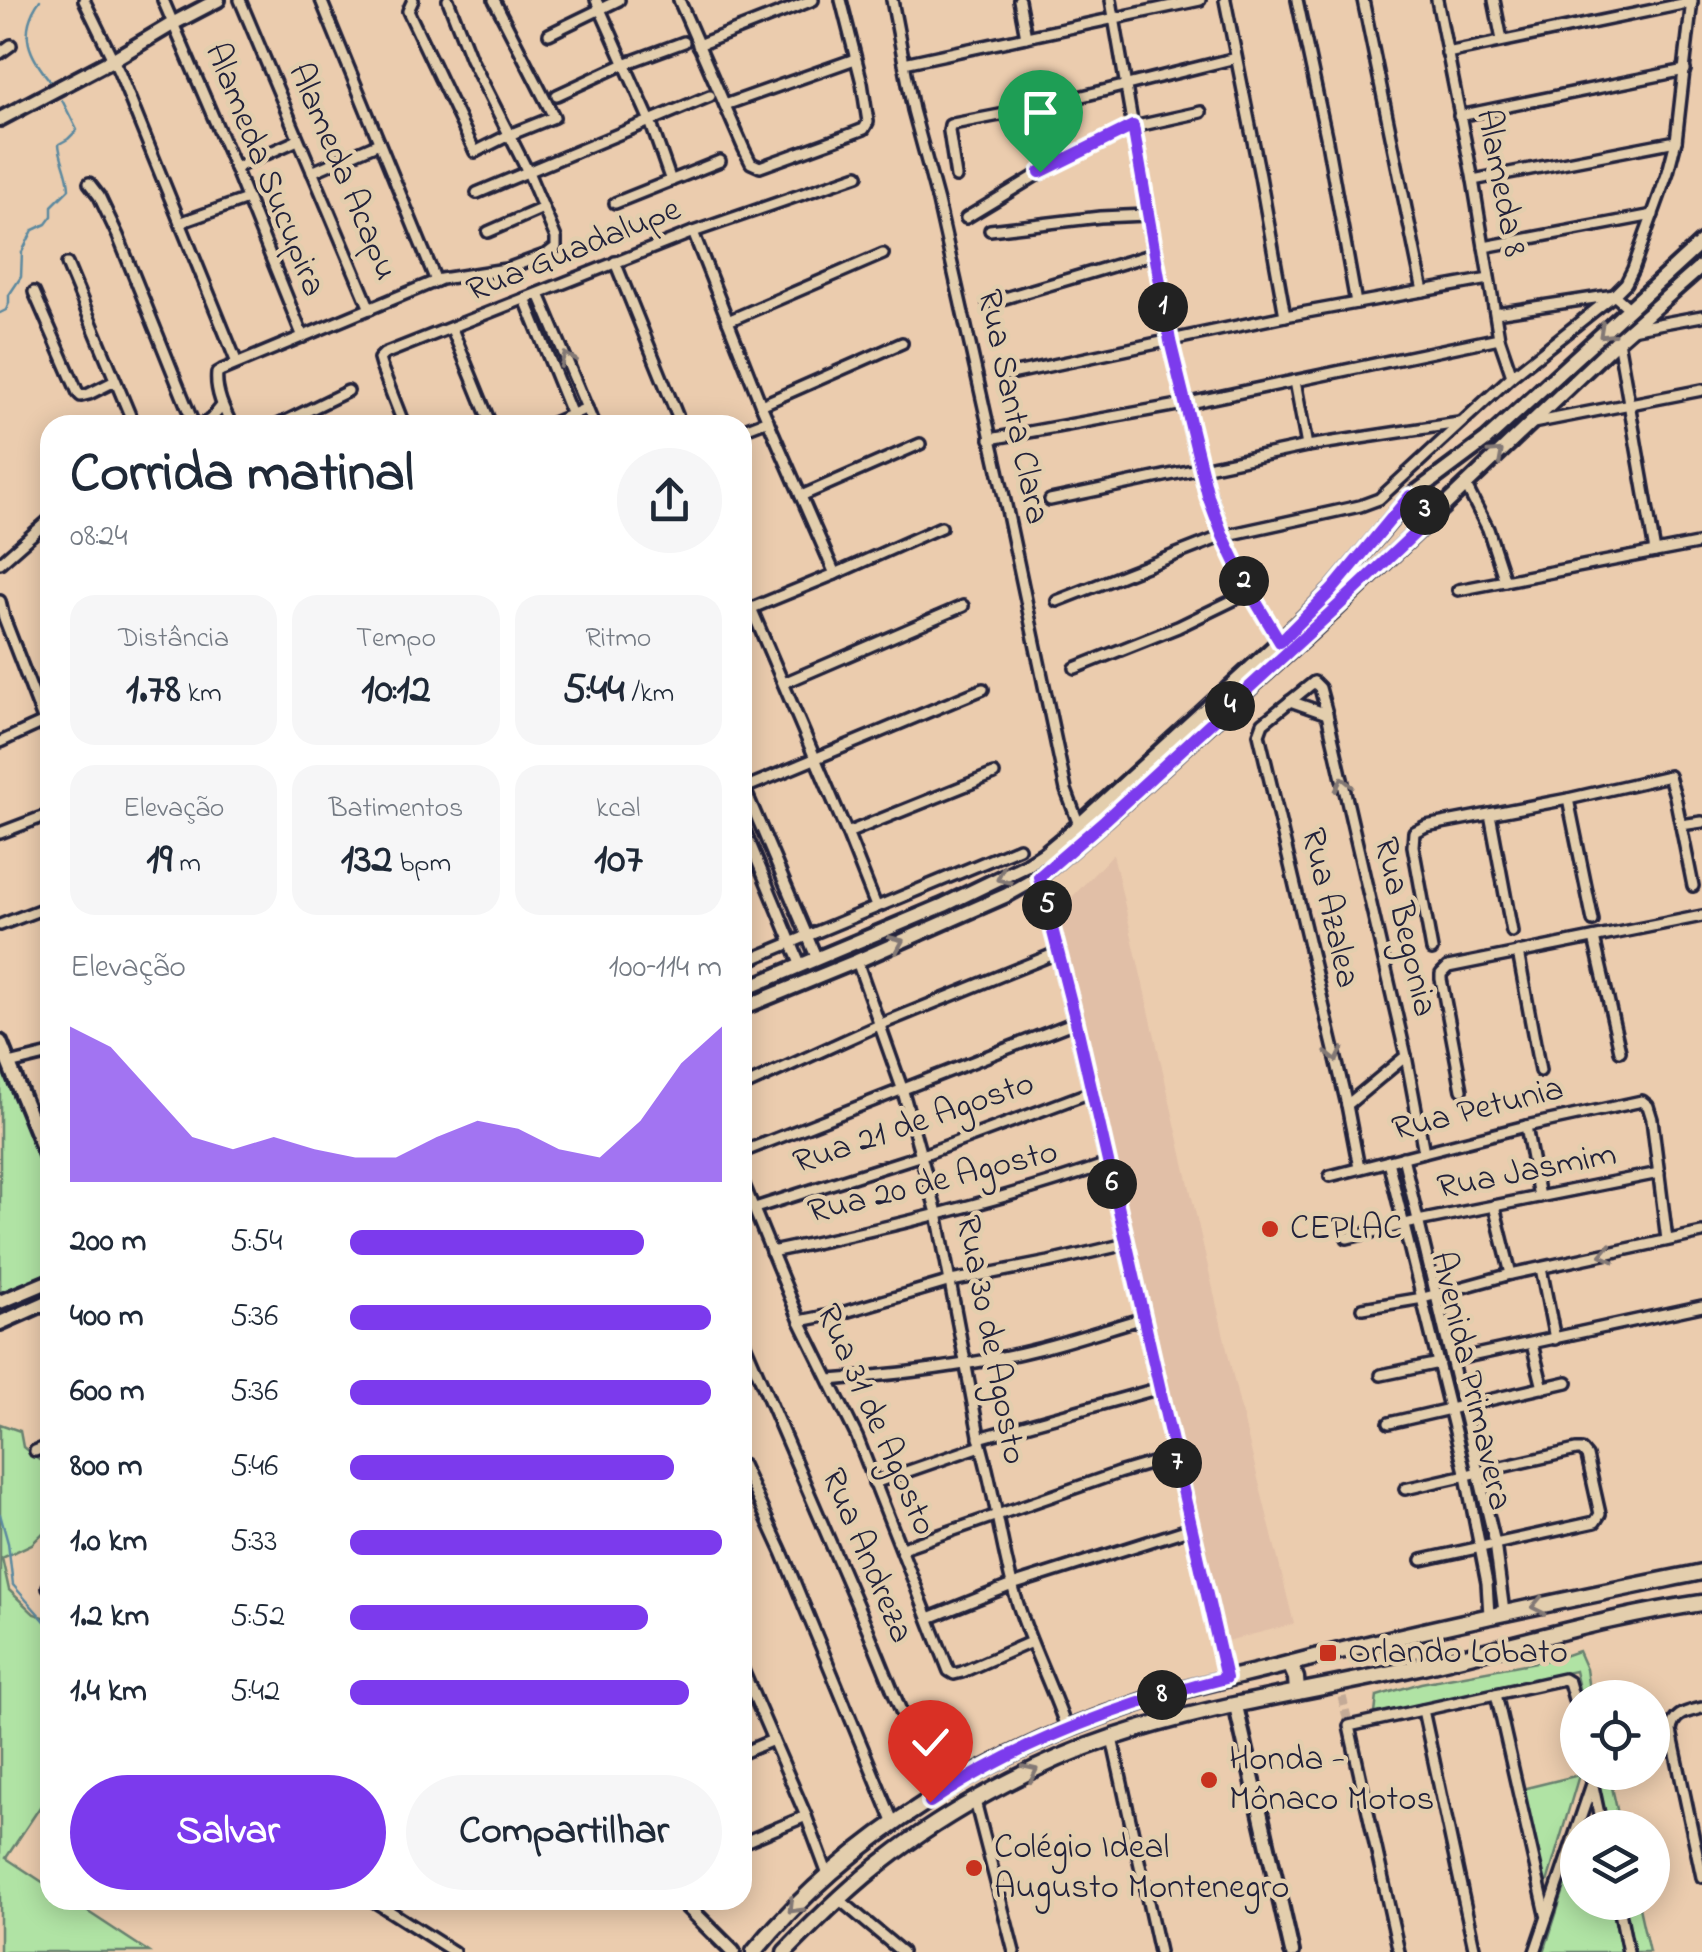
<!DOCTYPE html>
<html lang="pt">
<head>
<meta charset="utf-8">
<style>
	body { margin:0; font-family:"Indie Flower",sans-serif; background:#f6f6f7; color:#1f2937; height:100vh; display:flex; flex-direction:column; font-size:38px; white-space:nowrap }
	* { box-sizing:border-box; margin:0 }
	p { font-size:32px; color:#747a83 }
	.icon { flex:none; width:55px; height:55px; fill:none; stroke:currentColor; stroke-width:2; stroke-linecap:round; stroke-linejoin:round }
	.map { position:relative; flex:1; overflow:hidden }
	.drawer { position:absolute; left:40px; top:415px; width:712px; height:1495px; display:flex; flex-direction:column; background:#fff; border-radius:30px; box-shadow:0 5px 25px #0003 }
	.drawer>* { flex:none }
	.buttons { position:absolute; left:1560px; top:1680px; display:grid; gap:20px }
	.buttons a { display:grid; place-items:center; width:110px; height:110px; border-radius:50%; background:#fff; box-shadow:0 5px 25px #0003; font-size:50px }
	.pin { position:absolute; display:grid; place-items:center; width:85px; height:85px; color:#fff; margin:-102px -42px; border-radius:50% 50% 50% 0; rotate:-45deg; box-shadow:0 0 10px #0007 }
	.pin .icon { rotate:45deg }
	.km { position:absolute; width:50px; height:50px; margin:-25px; border-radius:50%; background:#222; color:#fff; font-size:28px; line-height:50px; text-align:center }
	.round { display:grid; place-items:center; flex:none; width:105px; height:105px; border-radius:52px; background:#f6f6f7 }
	.head { display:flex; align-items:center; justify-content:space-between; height:170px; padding:0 30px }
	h1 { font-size:55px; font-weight:700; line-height:75px }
	.metrics { display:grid; grid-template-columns:repeat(3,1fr); gap:15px; height:170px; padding:10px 30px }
	.metrics div { display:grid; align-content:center; border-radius:25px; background:#f6f6f7; text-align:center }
	.metrics b { font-size:42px; font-weight:700 }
	.metrics small { font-size:28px; font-weight:400 }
	.metrics p { font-size:28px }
	.chart { height:280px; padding:20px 30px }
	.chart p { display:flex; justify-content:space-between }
	.chart svg { width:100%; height:180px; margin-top:10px; fill:#7c3aed; opacity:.7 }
	.cta { display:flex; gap:20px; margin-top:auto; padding:20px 30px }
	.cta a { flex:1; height:115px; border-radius:60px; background:#7c3aed; color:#fff; font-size:40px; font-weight:700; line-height:115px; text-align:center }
	.cta a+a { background:#f6f6f7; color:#1f2937 }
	ul { padding:0 30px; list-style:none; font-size:32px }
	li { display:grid; grid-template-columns:160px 120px 1fr; align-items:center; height:75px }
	li i { height:25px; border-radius:12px; background:#7c3aed }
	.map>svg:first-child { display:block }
	.built { fill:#e1bfa7 }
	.green { fill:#b0e3a4; stroke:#698270; stroke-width:2.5 }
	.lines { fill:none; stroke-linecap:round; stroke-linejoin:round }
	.stream { stroke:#5c899f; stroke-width:2.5 }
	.street-tunnel { stroke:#c3aa97; stroke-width:9; stroke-dasharray:9 4.5; stroke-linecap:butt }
	.street-casing { stroke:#22223b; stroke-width:16 }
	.secondary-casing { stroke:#22223b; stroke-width:20 }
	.primary-casing { stroke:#22223b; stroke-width:21 }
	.street { stroke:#e3cead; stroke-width:9 }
	.secondary { stroke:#e3cead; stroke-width:12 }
	.primary { stroke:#e3cead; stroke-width:14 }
	.oneway { stroke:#827874 }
	.route-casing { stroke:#fff; stroke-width:20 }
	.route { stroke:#7c3aed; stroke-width:12 }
	.poi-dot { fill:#c8321e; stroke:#e3cead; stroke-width:4 }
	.labels { text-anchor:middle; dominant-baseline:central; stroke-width:9; stroke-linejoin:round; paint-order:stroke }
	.street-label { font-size:35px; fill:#22223b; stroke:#e3cead }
	.poi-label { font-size:35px; fill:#22223b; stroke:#e3cead; text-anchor:start }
</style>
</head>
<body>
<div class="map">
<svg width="1702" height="1952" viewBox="0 0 1702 1952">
	<rect width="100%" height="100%" fill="#ebccae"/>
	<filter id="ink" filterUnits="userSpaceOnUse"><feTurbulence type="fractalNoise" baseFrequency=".01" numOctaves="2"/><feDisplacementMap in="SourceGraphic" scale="20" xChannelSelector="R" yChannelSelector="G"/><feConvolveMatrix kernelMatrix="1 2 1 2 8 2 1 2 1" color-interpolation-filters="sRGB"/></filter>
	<g filter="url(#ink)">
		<path class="built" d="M 1113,854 L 1240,1406 L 1294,1624 L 1223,1642 L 1057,913 Z"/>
		<g class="green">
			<path d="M 0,1065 L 50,1180 L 50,1278 L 0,1299 Z"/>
			<path d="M 0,1424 L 20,1431 L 23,1447 L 39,1460 L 50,1458 L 50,1526 L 32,1544 L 2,1558 L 9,1590 L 34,1614 L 50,1619 L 50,1792 L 6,1858 L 50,1887 L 50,1900 L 70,1900 L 149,1952 L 0,1952 Z"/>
			<path d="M 1578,1651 L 1586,1669 L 1590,1697 L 1581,1697 L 1575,1671 L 1375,1714 L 1377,1696 L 1421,1683 L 1558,1658 Z"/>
			<path d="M 1609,1773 L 1609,1774 L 1621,1827 L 1607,1827 L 1596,1777 Z"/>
			<path d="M 1579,1775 L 1546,1886 L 1522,1789 Z"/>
			<path d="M 1577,1848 L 1578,1902 L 1611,1903 L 1622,1952 L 1544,1952 Z"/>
			<path d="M 1624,1903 L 1638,1903 L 1649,1952 L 1634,1952 Z"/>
		</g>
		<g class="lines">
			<g class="stream">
				<path d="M 40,0 C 17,32 29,56 52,83"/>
				<path d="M 0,313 L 6,310 L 9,303 L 9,295 L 21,277 L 22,252 L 33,230 L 46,224 L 52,216 L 52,206 L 69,189 C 69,173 60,160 59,144 L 68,139 L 77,130 L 62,100"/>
				<path d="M 0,1514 L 8,1543 L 13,1585 L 50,1627"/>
				<path d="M 525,1900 L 526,1902"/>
			</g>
			<path class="street-tunnel" d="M 1339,1684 L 1349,1726"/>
			<defs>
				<g id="street">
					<path d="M 84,0 L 119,72 L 237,363"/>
					<path d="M 163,0 L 235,168 L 303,337"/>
					<path d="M 240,0 L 370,309"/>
					<path d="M 321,0 L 436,281"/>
					<path d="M 413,0 L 408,11 L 475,152 L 509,135 L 554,117 L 494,0"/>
					<path d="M 596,0 L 650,121 L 671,181"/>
					<path d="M 679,0 L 744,149 L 751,163 L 760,167 L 851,134 L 864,129 L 868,122 L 862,83 L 841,0"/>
					<path d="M 892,0 L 913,110 L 938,202 L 1007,510 L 1066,790 L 1079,825"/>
					<path d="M 1019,0 L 1026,37"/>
					<path d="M 1111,0 L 1170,341 L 1200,468 L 1223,536 L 1250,592 L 1279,642"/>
					<path d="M 1225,0 L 1260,176 L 1285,316"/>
					<path d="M 1297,0 L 1326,136 L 1356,303"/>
					<path d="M 1363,0 L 1423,291"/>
					<path d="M 1437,0 L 1473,180 L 1499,338 L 1512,376"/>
					<path d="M 1494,0 L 1502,40"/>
					<path d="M 549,34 L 619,0"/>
					<path d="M 698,45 L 813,0"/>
					<path d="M 0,53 L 11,45"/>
					<path d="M 1447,53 L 1692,2"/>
					<path d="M 904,63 L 1200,0"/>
					<path d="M 557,95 L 624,64 L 684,42"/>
					<path d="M 725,105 L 855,59"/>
					<path d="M 1459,116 L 1685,70"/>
					<path d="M 235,168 L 298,140"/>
					<path d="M 312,172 L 379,143"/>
					<path d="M 956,177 L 949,131 L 950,125 L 953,124 L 1026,110 L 1236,58"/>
					<path d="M 1473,180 L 1676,141"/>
					<path d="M 89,183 L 99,196 L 118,236 L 194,425"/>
					<path d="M 477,193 L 710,96"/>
					<path d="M 615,203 L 720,161"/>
					<path d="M 966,218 L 1055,164 L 1133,127 L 1201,112"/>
					<path d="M 182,222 L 247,199"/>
					<path d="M 990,230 L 1100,217 L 1147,215"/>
					<path d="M 488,232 L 543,208"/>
					<path d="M 693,232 L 761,405 L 835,574"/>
					<path d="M 1484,247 L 1653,215"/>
					<path d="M 615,262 L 681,425"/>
					<path d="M 67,264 L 134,425"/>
					<path d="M 34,292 L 78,393 L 81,396 L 89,394 L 115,381"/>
					<path d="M 539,294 L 594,425"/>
					<path d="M 525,299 L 576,425"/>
					<path d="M 988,303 L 1153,254"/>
					<path d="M 1496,313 L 1614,295 L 1630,309"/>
					<path d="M 728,321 L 883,254"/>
					<path d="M 452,329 L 491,425"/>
					<path d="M 1631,329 L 1702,316"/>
					<path d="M 1618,340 L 1655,552"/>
					<path d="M 1006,375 L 1285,316 L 1489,279"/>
					<path d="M 1295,381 L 1307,446"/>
					<path d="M 761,405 L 902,343"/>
					<path d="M 1533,423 L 1702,390"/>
					<path d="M 202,425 L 211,419 L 221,407"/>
					<path d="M 232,425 C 223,409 215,391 217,373 L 222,370 L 441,279 L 506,269 L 547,254 L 556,247 L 556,238 L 528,172 L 471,59 L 448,0"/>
					<path d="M 278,425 L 348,391"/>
					<path d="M 404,425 L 381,366 L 379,359 L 384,354 L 693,232 L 858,175"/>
					<path d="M 548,425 L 587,408"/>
					<path d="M 742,430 L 768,420"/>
					<path d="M 990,439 L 1184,404 L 1499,338"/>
					<path d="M 1465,484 L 1488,529 L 1505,581"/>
					<path d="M 801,496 L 920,444"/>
					<path d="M 1050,500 L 1307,446 L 1459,423"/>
					<path d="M 0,563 L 50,519"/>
					<path d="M 1458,590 L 1702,543"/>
					<path d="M 0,601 L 4,618 L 50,737"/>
					<path d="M 1057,601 L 1223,536 L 1360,506 L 1379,499 L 1512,376 L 1614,295 L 1626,283 L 1633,269 L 1668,172 L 1676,141 L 1692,0"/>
					<path d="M 751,608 L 847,833 L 876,906"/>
					<path d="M 742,612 L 835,574 L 941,527"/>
					<path d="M 1075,668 L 1178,627 L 1250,592"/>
					<path d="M 784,683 L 963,606"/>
					<path d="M 1290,701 L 1327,714"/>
					<path d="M 0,742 L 44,722"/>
					<path d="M 744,787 L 817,959"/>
					<path d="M 742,789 L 983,689"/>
					<path d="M 1568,799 L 1593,921"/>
					<path d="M 1490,814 L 1512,932"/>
					<path d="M 742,824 L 801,966"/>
					<path d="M 1681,825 L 1702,822"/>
					<path d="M 0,833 L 50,814"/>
					<path d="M 847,833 L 994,774"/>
					<path d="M 1039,877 L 1075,1022 L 1226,1678"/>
					<path d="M 0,925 L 50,906"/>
					<path d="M 1594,938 L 1620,1051"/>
					<path d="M 1432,950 L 1413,846 L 1414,832 L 1426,826 L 1568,799 L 1669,776 L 1675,796 L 1693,886"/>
					<path d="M 1518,952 L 1540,1071"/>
					<path d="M 857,961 L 902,1088 L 937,1213 L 981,1446 C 994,1491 1000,1538 1012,1584 C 1025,1634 1050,1681 1067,1730"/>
					<path d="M 742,963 L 1019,848"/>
					<path d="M 9,1064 L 50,1054"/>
					<path d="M 742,1087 L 879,1025 L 1059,952"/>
					<path d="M 1462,1090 L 1441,979 L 1441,974 L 1448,967 L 1702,916"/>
					<path d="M 1347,1105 L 1406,1056"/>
					<path d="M 31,1120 L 50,1112"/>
					<path d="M 1526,1126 L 1539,1197"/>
					<path d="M 742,1152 L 1075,1022"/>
					<path d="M 1403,1157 L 1495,1543 L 1504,1612"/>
					<path d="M 1388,1161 L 1466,1476 L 1487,1583 L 1489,1615"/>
					<path d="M 1359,1168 L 1347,1105 L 1259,734 L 1263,723 L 1314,682 L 1320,688 L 1327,714 L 1406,1056 L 1424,1152"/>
					<path d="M 1330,1176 L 1526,1126 L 1642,1101 L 1648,1106 L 1652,1119 L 1667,1240"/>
					<path d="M 742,1180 L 800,1321 L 857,1437 L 949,1671 L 954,1674 L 962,1672 L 1031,1642"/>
					<path d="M 1494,1206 L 1511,1274"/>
					<path d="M 755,1208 L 922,1155 L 1091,1092"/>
					<path d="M 1347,1238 L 1418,1221 L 1659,1173"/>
					<path d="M 771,1252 C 884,1229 998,1202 1107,1164"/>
					<path d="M 1541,1268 L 1555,1339"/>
					<path d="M 1363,1308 L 1423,1298 L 1511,1274 L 1702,1233"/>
					<path d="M 800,1321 L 845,1312 L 951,1281 L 1049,1262 L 1126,1244"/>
					<path d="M 742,1337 L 868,1630 L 936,1797"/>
					<path d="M 1532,1344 L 1543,1388"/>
					<path d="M 1452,1360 L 1702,1306"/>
					<path d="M 1381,1375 L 1439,1363"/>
					<path d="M 830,1380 C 899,1374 971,1366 1038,1349 C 1074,1340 1109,1328 1144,1318"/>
					<path d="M 1389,1423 L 1567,1382"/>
					<path d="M 979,1438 L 1160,1388"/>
					<path d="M 35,1451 L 50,1445"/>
					<path d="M 742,1465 L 782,1552 L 894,1824"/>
					<path d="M 874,1483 L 981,1446"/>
					<path d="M 1405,1489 L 1576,1450 L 1582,1450 L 1587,1456 L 1600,1514 L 1595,1522 L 1422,1560"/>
					<path d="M 902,1548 L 1118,1473 L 1176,1456"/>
					<path d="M 48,1587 L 50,1587"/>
					<path d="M 929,1618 L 1012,1585 L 1192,1528"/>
					<path d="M 742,1668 L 806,1816 L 828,1875"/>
					<path d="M 1496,1694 L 1546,1914"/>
					<path d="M 1702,1708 C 1687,1712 1673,1713 1671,1731 L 1702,1877"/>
					<path d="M 1423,1710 L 1475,1952"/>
					<path d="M 1112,1738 L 1159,1952"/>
					<path d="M 742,1753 L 773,1740"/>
					<path d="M 1590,1772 L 1602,1828"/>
					<path d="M 975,1801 L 1014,1952"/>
					<path d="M 742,1843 L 806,1816"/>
					<path d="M 372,1900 L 454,1952"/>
					<path d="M 840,1900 L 902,1952"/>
					<path d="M 1618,1902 L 1628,1952"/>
					<path d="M 1399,1952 L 1349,1726 L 1564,1679 L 1569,1682 L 1578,1713"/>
					<path d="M 1535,1952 L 1592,1784"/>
				</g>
				<g id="secondary">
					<path d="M 0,119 L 114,59 L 174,23 L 218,0"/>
					<path d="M 1411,496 L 1432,517"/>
					<path d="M 742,990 L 944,905 L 1027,865 L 1044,854 L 1079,825 L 1279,642 L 1332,590 L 1411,496 L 1486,440 L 1702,242"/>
					<path d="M 742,1008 L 857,961 L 1007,895 L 1039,877 L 1105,820 L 1334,611 L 1618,340 L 1702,266"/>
					<path d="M 0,1042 L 50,1165"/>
					<path d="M 0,1302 L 50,1281"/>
					<path d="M 0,1323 L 50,1301"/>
					<path d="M 1236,1706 L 1292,1952"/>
					<path d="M 681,1900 L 733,1952"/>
				</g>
				<g id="primary">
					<path d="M 1290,1664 L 1296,1678 L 1297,1692"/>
					<path d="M 754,1952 C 851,1834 992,1751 1136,1704 C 1188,1686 1243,1676 1296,1662 C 1431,1627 1566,1600 1702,1572"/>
					<path d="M 785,1952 C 816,1920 849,1887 885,1860 C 947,1811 1036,1763 1111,1738 C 1209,1705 1313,1691 1414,1668 C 1510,1647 1604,1617 1702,1603"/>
				</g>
			</defs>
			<use href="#street" class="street-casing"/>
			<use href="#secondary" class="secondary-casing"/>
			<use href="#primary" class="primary-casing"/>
			<use href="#street" class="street"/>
			<use href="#secondary" class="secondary"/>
			<use href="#primary" class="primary"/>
		</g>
		<defs><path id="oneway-chevron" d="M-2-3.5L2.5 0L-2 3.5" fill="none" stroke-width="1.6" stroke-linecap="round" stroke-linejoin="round" transform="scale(2.5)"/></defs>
		<g class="oneway">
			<use href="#oneway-chevron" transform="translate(1605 332) rotate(137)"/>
			<use href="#oneway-chevron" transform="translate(567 359) rotate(-112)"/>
			<use href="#oneway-chevron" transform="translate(1497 455) rotate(-42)"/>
			<use href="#oneway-chevron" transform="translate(1343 784) rotate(-103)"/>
			<use href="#oneway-chevron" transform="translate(1003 877) rotate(154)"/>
			<use href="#oneway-chevron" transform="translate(897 943) rotate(-24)"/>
			<use href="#oneway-chevron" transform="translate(1335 1055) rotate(77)"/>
			<use href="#oneway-chevron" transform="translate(1607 1254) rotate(168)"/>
			<use href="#oneway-chevron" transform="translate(1538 1606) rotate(169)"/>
			<use href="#oneway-chevron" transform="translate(1031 1772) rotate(-26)"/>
			<use href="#oneway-chevron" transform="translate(794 1907) rotate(134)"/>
		</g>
	</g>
	<g class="lines" filter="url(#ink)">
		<defs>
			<path id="route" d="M 930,1802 C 1019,1742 1122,1704 1226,1678 L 1076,1022 L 1039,877 L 1105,820 L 1338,606 L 1432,517 L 1410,496 L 1332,590 L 1280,642 L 1250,592 L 1223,536 L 1208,496 L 1170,341 L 1133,126 L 1040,172"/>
		</defs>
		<use href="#route" class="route-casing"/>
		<use href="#route" class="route"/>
	</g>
	<g class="poi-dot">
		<circle cx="1270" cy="1229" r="10"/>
		<rect x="1318" y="1643" width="20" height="20" rx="5"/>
		<circle cx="1209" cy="1780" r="10"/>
		<circle cx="974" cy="1868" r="10"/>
	</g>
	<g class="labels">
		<g class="street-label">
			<text transform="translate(264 170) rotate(68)">Alameda Sucupira</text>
			<text transform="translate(342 172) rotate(67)">Alameda Acapu</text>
			<text transform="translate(1500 183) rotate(79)">Alameda 8</text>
			<text transform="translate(574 251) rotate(-22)">Rua Guadalupe</text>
			<text transform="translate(1012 407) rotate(78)">Rua Santa Clara</text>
			<text transform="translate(1329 908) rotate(77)">Rua Azalea</text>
			<text transform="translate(1404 927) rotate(77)">Rua Begonia</text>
			<text transform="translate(1478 1110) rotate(-14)">Rua Petunia</text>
			<text transform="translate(914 1124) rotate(-19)">Rua 21 de Agosto</text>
			<text transform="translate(1527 1172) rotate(-11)">Rua Jasmim</text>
			<text transform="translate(933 1183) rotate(-14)">Rua 20 de Agosto</text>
			<text transform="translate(990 1340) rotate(79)">Rua 30 de Agosto</text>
			<text transform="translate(1470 1381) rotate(77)">Avenida Primavera</text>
			<text transform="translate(875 1420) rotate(66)">Rua 31 de Agosto</text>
			<text transform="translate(866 1556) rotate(67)">Rua Andreza</text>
		</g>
		<g class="poi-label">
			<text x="1290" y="1229">CEPLAC</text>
			<text x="1348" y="1653">Orlando Lobato</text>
			<text x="1229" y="1760">Honda -<tspan x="1229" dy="40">Mônaco Motos</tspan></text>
			<text x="994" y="1848">Colégio Ideal<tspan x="994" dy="40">Augusto Montenegro</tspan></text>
		</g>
	</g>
</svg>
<div class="buttons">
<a><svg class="icon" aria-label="locate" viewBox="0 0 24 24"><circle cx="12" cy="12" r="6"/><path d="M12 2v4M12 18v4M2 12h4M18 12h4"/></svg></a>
<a><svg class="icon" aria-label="layers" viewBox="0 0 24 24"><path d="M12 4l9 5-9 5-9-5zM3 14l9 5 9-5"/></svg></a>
</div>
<div class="pin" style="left:1040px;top:172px;background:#1e9e55"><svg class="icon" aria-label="arrive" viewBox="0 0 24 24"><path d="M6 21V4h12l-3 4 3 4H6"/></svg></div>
<div class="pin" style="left:930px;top:1802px;background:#d93025"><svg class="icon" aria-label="check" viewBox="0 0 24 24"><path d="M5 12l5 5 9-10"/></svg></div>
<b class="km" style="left:1163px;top:307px">1</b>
<b class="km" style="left:1244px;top:581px">2</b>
<b class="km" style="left:1425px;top:510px">3</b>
<b class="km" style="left:1230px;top:706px">4</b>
<b class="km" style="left:1047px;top:905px">5</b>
<b class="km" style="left:1112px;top:1184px">6</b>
<b class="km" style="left:1177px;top:1463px">7</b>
<b class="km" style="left:1162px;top:1695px">8</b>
<section class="drawer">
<div class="head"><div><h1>Corrida matinal</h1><p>08:24</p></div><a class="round"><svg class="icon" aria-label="share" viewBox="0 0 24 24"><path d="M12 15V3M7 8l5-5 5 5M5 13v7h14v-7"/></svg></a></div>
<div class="metrics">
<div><p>Distância</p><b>1.78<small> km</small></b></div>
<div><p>Tempo</p><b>10:12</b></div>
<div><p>Ritmo</p><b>5:44<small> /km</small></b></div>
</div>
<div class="metrics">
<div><p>Elevação</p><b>19<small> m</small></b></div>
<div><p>Batimentos</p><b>132<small> bpm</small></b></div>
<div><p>kcal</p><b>107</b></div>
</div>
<div class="chart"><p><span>Elevação</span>100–114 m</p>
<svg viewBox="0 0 160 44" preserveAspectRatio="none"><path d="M0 44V6L10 11L20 22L30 33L40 36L50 33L60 36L70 38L80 38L90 33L100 29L110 31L120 36L130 38L140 29L150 15L160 6V44z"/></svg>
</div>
<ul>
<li><b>200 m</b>5:54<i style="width:79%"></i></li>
<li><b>400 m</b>5:36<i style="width:97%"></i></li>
<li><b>600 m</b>5:36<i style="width:97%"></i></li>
<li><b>800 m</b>5:46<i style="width:87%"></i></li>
<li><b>1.0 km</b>5:33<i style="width:100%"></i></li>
<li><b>1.2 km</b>5:52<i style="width:80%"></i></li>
<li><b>1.4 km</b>5:42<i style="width:91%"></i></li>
</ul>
<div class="cta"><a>Salvar</a><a>Compartilhar</a></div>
</section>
</div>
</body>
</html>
